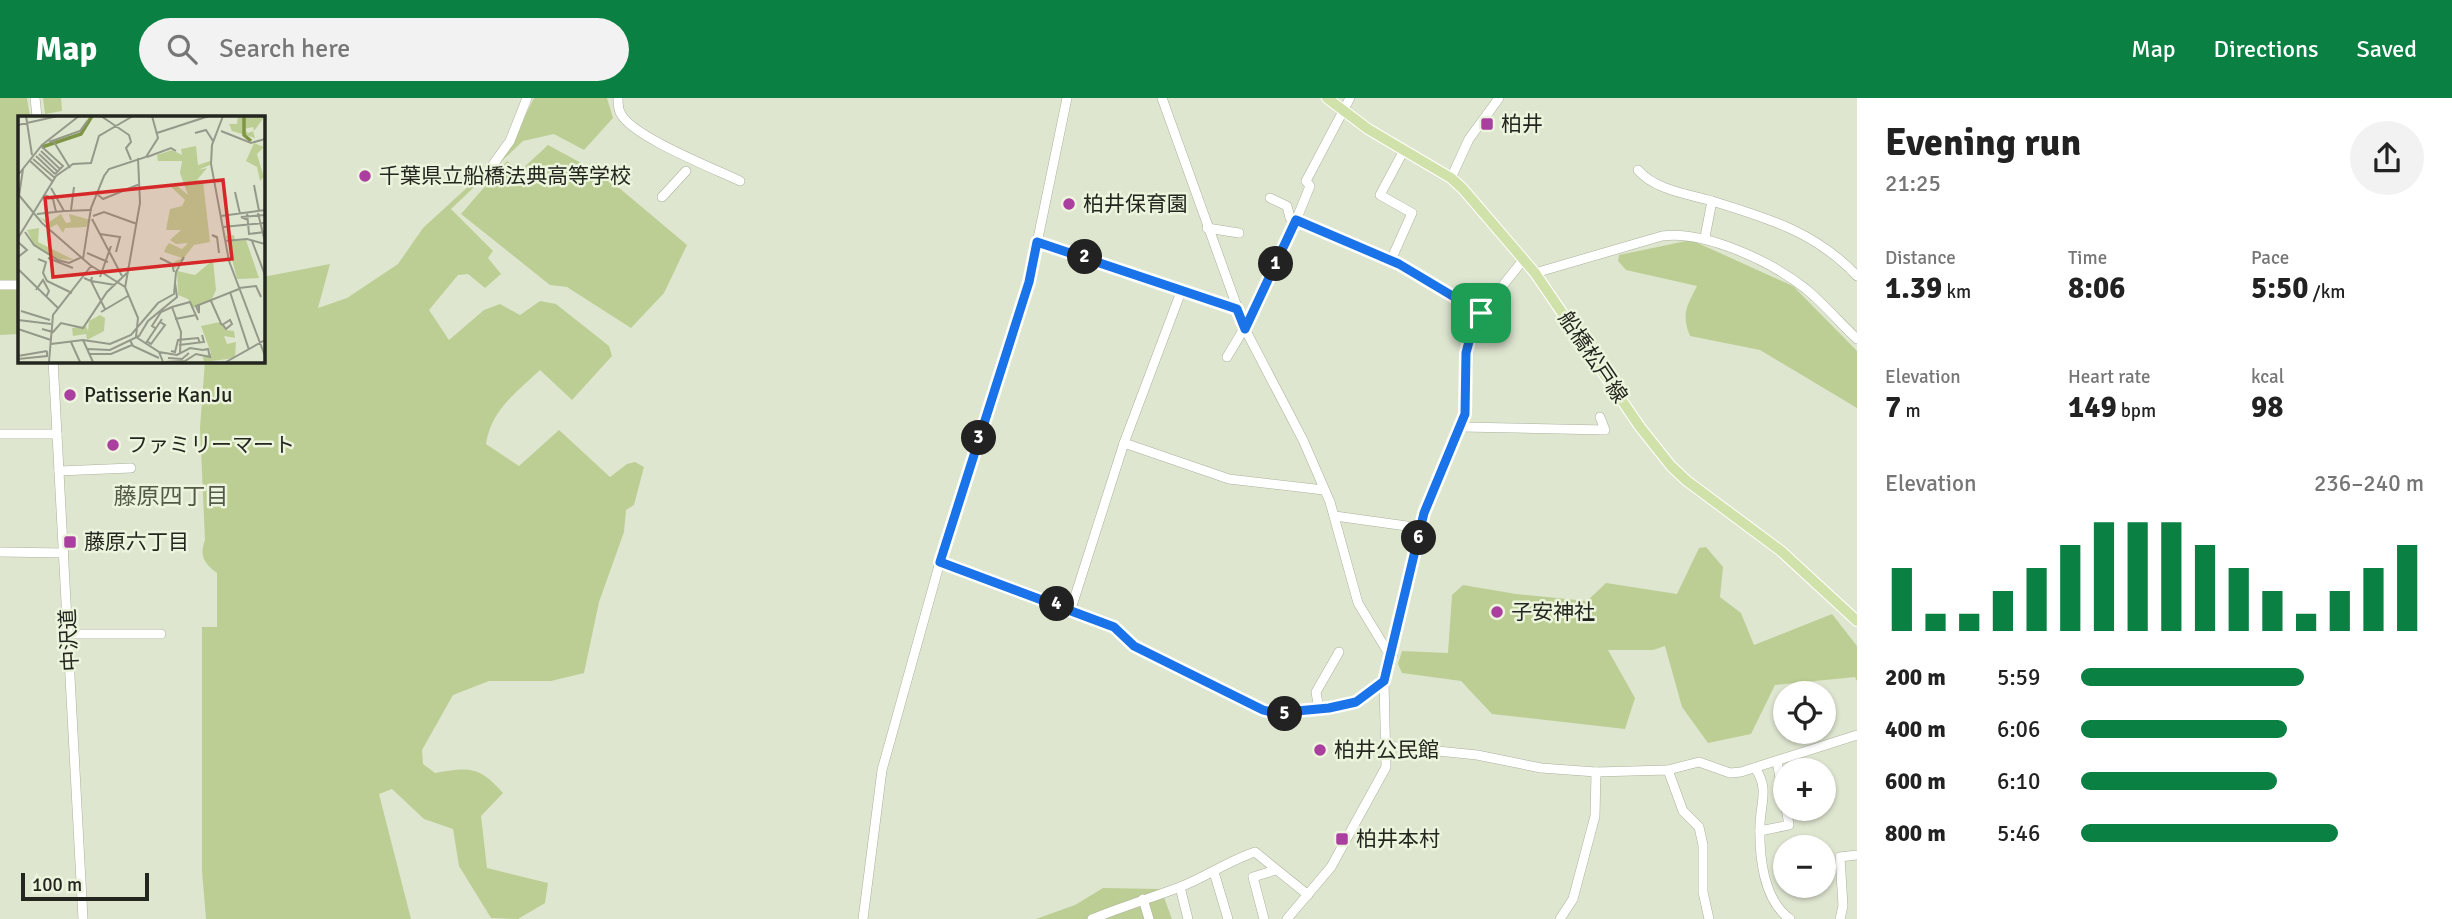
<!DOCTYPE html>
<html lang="en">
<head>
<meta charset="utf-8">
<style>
	body { margin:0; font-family:Signika,"Noto Sans JP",sans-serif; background:#f2f2f2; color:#222; height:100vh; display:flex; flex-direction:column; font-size:26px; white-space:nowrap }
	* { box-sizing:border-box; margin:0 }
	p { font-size:23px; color:#767676 }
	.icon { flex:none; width:38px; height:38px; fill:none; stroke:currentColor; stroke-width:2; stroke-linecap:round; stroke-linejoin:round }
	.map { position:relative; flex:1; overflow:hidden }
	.details { display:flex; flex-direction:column; background:#fff; width:595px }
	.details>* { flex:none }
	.tools { position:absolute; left:1773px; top:583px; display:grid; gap:14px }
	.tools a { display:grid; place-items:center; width:63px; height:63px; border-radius:50%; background:#fff; box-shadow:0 2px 5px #0004; font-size:35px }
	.scale { position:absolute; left:21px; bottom:18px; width:128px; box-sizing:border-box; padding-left:7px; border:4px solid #23261e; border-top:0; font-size:19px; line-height:24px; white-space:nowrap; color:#23261e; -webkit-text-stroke:5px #ecf4dd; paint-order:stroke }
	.pin { position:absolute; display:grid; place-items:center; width:60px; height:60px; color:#fff; margin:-30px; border-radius:14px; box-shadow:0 4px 10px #0006 }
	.km { position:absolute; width:35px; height:35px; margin:-18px; border-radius:50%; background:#222; color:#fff; font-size:19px; line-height:35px; text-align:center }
	.round { display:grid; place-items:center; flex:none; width:74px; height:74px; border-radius:37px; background:#f2f2f2 }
	.headline { display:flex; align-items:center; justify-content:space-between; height:119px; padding:0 28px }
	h1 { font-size:38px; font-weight:700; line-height:52px }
	.metrics { display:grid; grid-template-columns:repeat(3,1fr); gap:10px; height:119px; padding:7px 28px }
	.metrics div { display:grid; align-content:center }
	.metrics b { font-size:30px; font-weight:700 }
	.metrics small { font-size:19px; font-weight:400 }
	.metrics p { font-size:19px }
	.chart { height:196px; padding:14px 28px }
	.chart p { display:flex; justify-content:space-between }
	.chart svg { width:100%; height:126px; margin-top:7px; stroke:#0b8043; stroke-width:6 }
	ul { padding:0 28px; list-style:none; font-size:23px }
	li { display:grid; grid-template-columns:112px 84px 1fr; align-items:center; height:52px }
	li i { height:18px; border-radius:9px; background:#0b8043 }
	header { display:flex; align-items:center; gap:42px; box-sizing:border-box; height:98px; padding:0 35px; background:#0b8043; color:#fff }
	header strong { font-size:33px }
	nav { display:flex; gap:38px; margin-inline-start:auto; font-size:24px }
	.search { width:490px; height:63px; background:#f2f2f2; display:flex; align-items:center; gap:18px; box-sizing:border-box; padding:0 24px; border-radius:38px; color:#767676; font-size:26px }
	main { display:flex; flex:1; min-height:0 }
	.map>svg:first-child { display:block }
	.green { fill:#bcce94 }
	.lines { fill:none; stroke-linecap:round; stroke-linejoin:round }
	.minor-casing { stroke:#aab19c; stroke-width:10 }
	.major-casing { stroke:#fff; stroke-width:12 }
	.minor { stroke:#fff; stroke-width:9 }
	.major { stroke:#d1e1aa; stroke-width:10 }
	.route-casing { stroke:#fff; stroke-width:14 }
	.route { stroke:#1a73e8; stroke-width:9 }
	.poi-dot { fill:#ab3f9f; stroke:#ecf4dd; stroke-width:2.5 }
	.labels { text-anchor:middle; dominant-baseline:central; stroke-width:5; stroke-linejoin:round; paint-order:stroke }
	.poi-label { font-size:21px; fill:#23261e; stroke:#ecf4dd; text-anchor:start }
	.street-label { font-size:21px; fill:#23261e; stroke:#ecf4dd }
	.neighbourhood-label { font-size:23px; fill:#545a47; stroke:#ecf4dd }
	.inset-river { fill:none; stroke:#809646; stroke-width:3.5 }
	.inset-road { fill:none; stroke:#949989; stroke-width:2 }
	.view { fill:#d62828; fill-opacity:0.15; stroke:#d62828; stroke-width:3.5 }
	.inset-edge { fill:none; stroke:#23261e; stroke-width:3.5 }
</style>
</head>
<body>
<header>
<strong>Map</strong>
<div class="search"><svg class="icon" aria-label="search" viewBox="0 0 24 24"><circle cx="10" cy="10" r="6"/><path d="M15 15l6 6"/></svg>Search here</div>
<nav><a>Map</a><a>Directions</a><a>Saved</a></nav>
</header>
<main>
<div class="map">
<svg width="1857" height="821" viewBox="0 0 1857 821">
	<rect width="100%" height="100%" fill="#dfe6d0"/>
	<g class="green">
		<path d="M 0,0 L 27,0 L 30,19 L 19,19 L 19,184 L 0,183 Z"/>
		<path d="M 43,0 L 61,0 L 62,13 L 45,16 Z"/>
		<path d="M 534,0 L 607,0 L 613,20 L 584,52 L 554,36 L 523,43 L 451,111 L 493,153 L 488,160 L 501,176 L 485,190 L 468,176 L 458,177 L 429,212 L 449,242 L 484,212 L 500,206 L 520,217 L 540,203 L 556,206 L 609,248 L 612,258 L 572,302 L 540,272 C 516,295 491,312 486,346 L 519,368 L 559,332 L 610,379 L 627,366 L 635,364 L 644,369 L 634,407 L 626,412 L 624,434 L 599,504 L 584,575 L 551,583 L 489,583 L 453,597 L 422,652 L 423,666 L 435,675 C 470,669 479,668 503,695 L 481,718 L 487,770 L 548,785 L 545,805 L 518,821 L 491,820 L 459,768 L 453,731 L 424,721 L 392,691 L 379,696 L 411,821 L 206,821 L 202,773 L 202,529 L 217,529 L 217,475 C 204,465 199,458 205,442 L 200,330 L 205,263 L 262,262 L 263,179 L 330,166 L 318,210 L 347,200 L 398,166 L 423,130 L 508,52 Z"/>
		<path d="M 548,47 L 605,78 L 687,147 L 664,195 L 631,230 L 567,189 L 550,187 L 461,116 L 507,63 L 520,73 Z"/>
		<path d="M 1691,142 L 1793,188 L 1857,253 L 1857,310 L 1760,252 L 1690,238 C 1681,216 1687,208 1697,188 L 1626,172 L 1618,163 L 1619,157 Z"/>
		<path d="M 0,190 L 19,190 L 19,236 L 0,237 Z"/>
		<path d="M 1706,449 L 1723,469 L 1720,499 L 1741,515 L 1754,547 L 1832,516 L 1857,548 L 1857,583 L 1855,579 L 1775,587 L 1751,636 L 1708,645 L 1682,609 L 1665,548 L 1653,552 L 1608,552 L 1635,600 L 1625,631 L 1492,616 L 1461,583 L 1402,575 L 1398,566 L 1402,553 L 1448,555 L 1452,497 L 1463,487 L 1516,496 L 1587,503 L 1606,485 L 1677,496 L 1699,450 Z"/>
		<path d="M 1103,790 L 1161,791 L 1172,821 L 1036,821 L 1075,807 Z"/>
	</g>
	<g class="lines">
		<defs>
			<g id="minor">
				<path d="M 35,0 L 37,19"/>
				<path d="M 618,0 C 618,5 618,12 621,16 C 633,39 715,71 740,83"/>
				<path d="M 1162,0 L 1245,231 L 1303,342 L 1330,404 L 1358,505 L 1386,551 L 1393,556"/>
				<path d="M 492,68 L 510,43 L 527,0"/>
				<path d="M 1638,72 C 1655,92 1688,96 1712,103 C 1767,120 1816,134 1857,178"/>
				<path d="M 1451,80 L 1469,41 L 1499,0"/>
				<path d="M 662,99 L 686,73"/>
				<path d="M 1270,100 L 1287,108 L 1290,120 L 1399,166 L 1481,215"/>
				<path d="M 1207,130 L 1239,135"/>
				<path d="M 1705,139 L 1712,103"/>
				<path d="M 1037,144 L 1237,211"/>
				<path d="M 1391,162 L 1412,115 L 1380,97 L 1403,54"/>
				<path d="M 1535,175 L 1662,138 C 1705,132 1772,164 1806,191 C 1824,206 1840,225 1857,241"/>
				<path d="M 0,187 L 19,187"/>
				<path d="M 1182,191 L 1124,345 L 1229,381 L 1324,392"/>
				<path d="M 1227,259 C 1261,205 1287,146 1310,88 L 1306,83 L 1350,0"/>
				<path d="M 53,262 L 83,821"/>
				<path d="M 144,262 L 162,262"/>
				<path d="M 1462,329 L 1605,332 L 1600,319"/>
				<path d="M 0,336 L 57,336"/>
				<path d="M 59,373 L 131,370"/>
				<path d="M 1335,418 L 1421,430"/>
				<path d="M 0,454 L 64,455"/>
				<path d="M 940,464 L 1114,529 L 1134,548 L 1263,612 L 1275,615 L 1319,612 L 1356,604 L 1384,583"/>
				<path d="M 1071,511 L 1124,345"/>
				<path d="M 68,536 L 161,536"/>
				<path d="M 1319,612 L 1316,594 L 1339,554"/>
				<path d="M 1388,648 L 1477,657 L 1541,670 L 1596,674 L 1668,672 L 1683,713 L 1699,729 L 1703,747 L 1703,794 L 1709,821"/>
				<path d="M 1777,663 L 1785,707"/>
				<path d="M 1755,670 C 1769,690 1761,703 1760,726 C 1759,757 1763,802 1790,821"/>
				<path d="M 1668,672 L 1699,664 L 1730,675 L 1741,674 L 1857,637"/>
				<path d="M 1760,733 L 1789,727 L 1786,710"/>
				<path d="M 1214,774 L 1228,821"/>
				<path d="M 1180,789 L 1188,821"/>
				<path d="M 1143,801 L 1149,821"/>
				<path d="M 863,821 L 882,672 L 940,464 L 1029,184 L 1067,0"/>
				<path d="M 1092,821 C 1121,809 1151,800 1180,789 C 1206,779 1228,763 1255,754 L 1308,797"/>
				<path d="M 1264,821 L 1253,779 L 1276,772"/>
				<path d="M 1287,821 L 1331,769 L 1386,669 L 1384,583 L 1424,415 L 1465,316 L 1469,240 L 1481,215 L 1523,162"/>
				<path d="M 1560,821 L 1573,801 L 1595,718 L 1596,674"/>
				<path d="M 1840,821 L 1843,808 L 1840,759 L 1857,757"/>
			</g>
			<path id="major" d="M 1327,0 L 1368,31 L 1451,80 L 1463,91 L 1535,175 L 1640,329 L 1671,368 L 1687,383 L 1781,453 L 1857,523"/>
		</defs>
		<use href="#minor" class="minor-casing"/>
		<use href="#major" class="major-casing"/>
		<use href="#minor" class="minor"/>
		<use href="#major" class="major"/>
	</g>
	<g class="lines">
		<defs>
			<path id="route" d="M 1296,122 L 1399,166 L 1481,215 L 1473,228 L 1466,255 L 1465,316 L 1424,415 L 1384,583 L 1356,604 L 1329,610 L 1275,615 L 1263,612 L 1134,548 L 1114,529 L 940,464 L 1029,184 L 1037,144 L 1237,211 L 1245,231 Z"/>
		</defs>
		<use href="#route" class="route-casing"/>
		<use href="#route" class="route"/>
	</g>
	<g class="poi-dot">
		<rect x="1480" y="19" width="14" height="14" rx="3.5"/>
		<circle cx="365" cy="78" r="7"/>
		<circle cx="1069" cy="106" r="7"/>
		<circle cx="70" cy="297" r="7"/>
		<circle cx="113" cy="347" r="7"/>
		<rect x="63" y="437" width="14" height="14" rx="3.5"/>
		<circle cx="1497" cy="514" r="7"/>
		<circle cx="1320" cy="652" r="7"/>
		<rect x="1335" y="734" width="14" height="14" rx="3.5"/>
	</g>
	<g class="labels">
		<g class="poi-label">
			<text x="1501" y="26">柏井</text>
			<text x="379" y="78">千葉県立船橋法典高等学校</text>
			<text x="1083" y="106">柏井保育園</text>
			<text x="84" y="297">Patisserie KanJu</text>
			<text x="127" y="347">ファミリーマート</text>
			<text x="84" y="444">藤原六丁目</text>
			<text x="1511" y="514">子安神社</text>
			<text x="1334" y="652">柏井公民館</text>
			<text x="1356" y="741">柏井本村</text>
		</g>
		<g class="street-label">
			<text transform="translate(1593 259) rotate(56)">船橋松戸線</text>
			<text transform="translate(69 542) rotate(-93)">中沢道</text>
		</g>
		<g class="neighbourhood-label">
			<text x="171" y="398">藤原四丁目</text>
		</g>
	</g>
	<g transform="translate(18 18)">
		<rect width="247" height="247" fill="#dfe6d0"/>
		<path d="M 220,0 L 247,0 L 236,15 L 235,11 L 226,13 L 230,17 L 235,15 L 237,22 L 214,15 L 211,8 L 219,8 ZM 236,27 L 246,31 L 239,38 L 246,61 L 242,65 L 239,51 L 228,45 ZM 178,30 L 180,49 L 192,45 L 192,49 L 180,54 L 189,52 L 179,64 L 185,65 L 192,126 L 176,129 L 157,153 L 154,147 L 164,142 L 146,136 L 148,131 L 151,127 L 164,133 L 170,127 L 158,128 L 152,124 L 163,114 L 148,114 L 152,93 L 164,90 L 167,84 L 153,71 L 158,69 L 170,79 L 162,57 L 164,45 L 140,45 L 139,39 L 154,34 L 164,39 L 163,33 ZM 43,98 L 48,107 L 53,106 L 51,98 L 73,104 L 68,111 L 47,112 L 45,117 L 39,108 L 32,112 L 22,101 L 31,106 ZM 21,112 L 20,126 L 56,144 L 39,143 L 16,129 L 9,114 ZM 216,119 L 217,125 L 228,124 L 241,162 L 219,163 L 208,120 ZM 195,144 L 198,174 L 193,185 L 175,192 L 170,183 L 160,179 L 159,155 L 177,159 ZM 82,199 L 87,202 L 86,215 L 69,224 L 68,218 L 55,220 L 54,212 L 68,210 L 70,215 L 71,205 ZM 202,206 L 208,214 L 216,215 L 217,222 L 206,220 L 209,228 L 218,226 L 217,242 L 186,246 L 185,241 L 193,237 L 183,210 Z" fill="#bcce94"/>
		<path class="inset-river" d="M 226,0 L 226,19 L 233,25M 24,31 L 63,18 L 74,0"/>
		<path class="inset-road" d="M 8,0 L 14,39M 83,0 L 111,19 L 113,26 L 108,32 L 113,44M 205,0 L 194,29 L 193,48 L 211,145 L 247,240M 0,9 L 40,0M 203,15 L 233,27 L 247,23M 139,17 L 191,0M 177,17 L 188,14 L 195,25M 31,26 L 62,15 L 70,4M 36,26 L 52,52M 23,30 L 45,50 L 37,58M 23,35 L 42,53M 21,38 L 39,55M 18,40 L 37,58M 129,41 L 153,32 L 158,35M 15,43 L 37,62M 11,44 L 35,66M 0,59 L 24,29 L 61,0M 236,69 L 241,95M 33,72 L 46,95 L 74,94M 217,76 L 222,98M 0,78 L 24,107 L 72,149 L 107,171 L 120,202 L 118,221 L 141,236 L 145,246M 27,79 L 35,83 L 38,96M 80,79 L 85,83 L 122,68M 1,80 L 5,53M 53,94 L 56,71M 229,96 L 231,118 L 247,116M 240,97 L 247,126M 19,98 L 46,95M 75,100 L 86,96 L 119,108M 203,100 L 247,94M 74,103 L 104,160M 230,104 L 223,101 L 247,99M 205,111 L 247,107M 7,116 L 16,129 L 40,144 L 51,147 L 64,141M 82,118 L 102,121 L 98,136M 198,121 L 194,119 L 199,121 L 201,137M 0,122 L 38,60 L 55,48 L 73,47 L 81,20 L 115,0M 207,125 L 229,123 L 247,128M 234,125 L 247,159M 0,126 L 9,134 L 0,141M 69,137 L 90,146M 30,142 L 55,152M 142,142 L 154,148 L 156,156M 20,143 L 28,146 L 25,157 L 29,165 L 54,177M 65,143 L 73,92 L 86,60 L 91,53 L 128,41 L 140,22 L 134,0M 0,153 L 40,192M 74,161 L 73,165 L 97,169M 82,161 L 93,130M 66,162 L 73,165 L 87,193M 107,172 L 122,87 L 120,42M 221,172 L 238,170 L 243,181M 18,174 L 25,164 L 31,175 L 28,181M 212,176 L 231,234M 193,185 L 202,205 L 203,208 L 205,209 L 208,213 L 214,208 L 212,204 L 204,209M 181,189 L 181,197 L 178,190 L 221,173M 3,195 L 32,204M 83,196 L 110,180M 157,203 L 178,199M 0,204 L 33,208M 137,212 L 134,210 L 143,196 L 154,191M 0,213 L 33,224M 24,213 L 35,216 L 43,207 L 65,212 L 89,176 L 109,157M 65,224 L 75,246M 112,224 L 115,230 L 141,242M 53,226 L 62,246M 130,226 L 133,228 L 147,209 L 142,206M 128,227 L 144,203M 33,228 L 65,224 L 92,228 L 113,219 L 140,187 L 156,178 L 158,156 L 166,141M 161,229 L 186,226 L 184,219M 70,233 L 92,234 L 121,220 L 130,205 L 159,181 L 157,167M 153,235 L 157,236 L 160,224 L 180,222 L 182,227M 141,236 L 159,239 L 172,232 L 185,234M 162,237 L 163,216 L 154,191 L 172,186 L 180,204M 72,238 L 93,238 L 114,229M 0,240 L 29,235M 150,242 L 164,243 L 171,237M 0,243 L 29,240 L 29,235M 31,246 L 35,199 L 73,150M 147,246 L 167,245 L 178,238 L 192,241 L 190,233 L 185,234M 208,246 L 247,224"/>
		<path class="view" d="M 205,64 L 214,143 L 35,161 L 27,82 Z"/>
		<rect width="247" height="247" class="inset-edge"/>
	</g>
</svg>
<div class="tools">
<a><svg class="icon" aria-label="locate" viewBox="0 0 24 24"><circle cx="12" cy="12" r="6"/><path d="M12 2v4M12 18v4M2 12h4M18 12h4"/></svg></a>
<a>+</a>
<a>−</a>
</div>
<div class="scale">100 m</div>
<div class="pin" style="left:1481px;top:215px;background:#1e9e55"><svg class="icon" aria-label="arrive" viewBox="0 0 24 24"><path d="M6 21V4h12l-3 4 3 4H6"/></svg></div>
<b class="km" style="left:1276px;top:166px">1</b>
<b class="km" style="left:1085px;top:159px">2</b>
<b class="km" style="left:979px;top:340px">3</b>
<b class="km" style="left:1057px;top:506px">4</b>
<b class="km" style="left:1285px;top:616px">5</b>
<b class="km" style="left:1419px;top:440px">6</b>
</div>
<section class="details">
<div class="headline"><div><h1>Evening run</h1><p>21:25</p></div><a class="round"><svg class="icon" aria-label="share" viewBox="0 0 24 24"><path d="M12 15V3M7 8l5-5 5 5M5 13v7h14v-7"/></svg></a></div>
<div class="metrics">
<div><p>Distance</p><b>1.39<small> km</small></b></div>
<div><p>Time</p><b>8:06</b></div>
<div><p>Pace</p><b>5:50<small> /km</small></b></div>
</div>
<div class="metrics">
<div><p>Elevation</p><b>7<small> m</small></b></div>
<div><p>Heart rate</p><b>149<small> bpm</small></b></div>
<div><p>kcal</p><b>98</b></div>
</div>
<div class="chart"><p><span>Elevation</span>236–240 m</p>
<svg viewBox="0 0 160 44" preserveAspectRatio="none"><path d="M5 44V22M15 44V38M25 44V38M35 44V30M45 44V22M55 44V14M65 44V6M75 44V6M85 44V6M95 44V14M105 44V22M115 44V30M125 44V38M135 44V30M145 44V22M155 44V14"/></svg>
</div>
<ul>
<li><b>200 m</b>5:59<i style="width:65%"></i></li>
<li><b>400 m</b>6:06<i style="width:60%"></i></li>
<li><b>600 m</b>6:10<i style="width:57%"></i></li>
<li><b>800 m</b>5:46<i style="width:75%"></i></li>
</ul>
</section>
</main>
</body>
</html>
